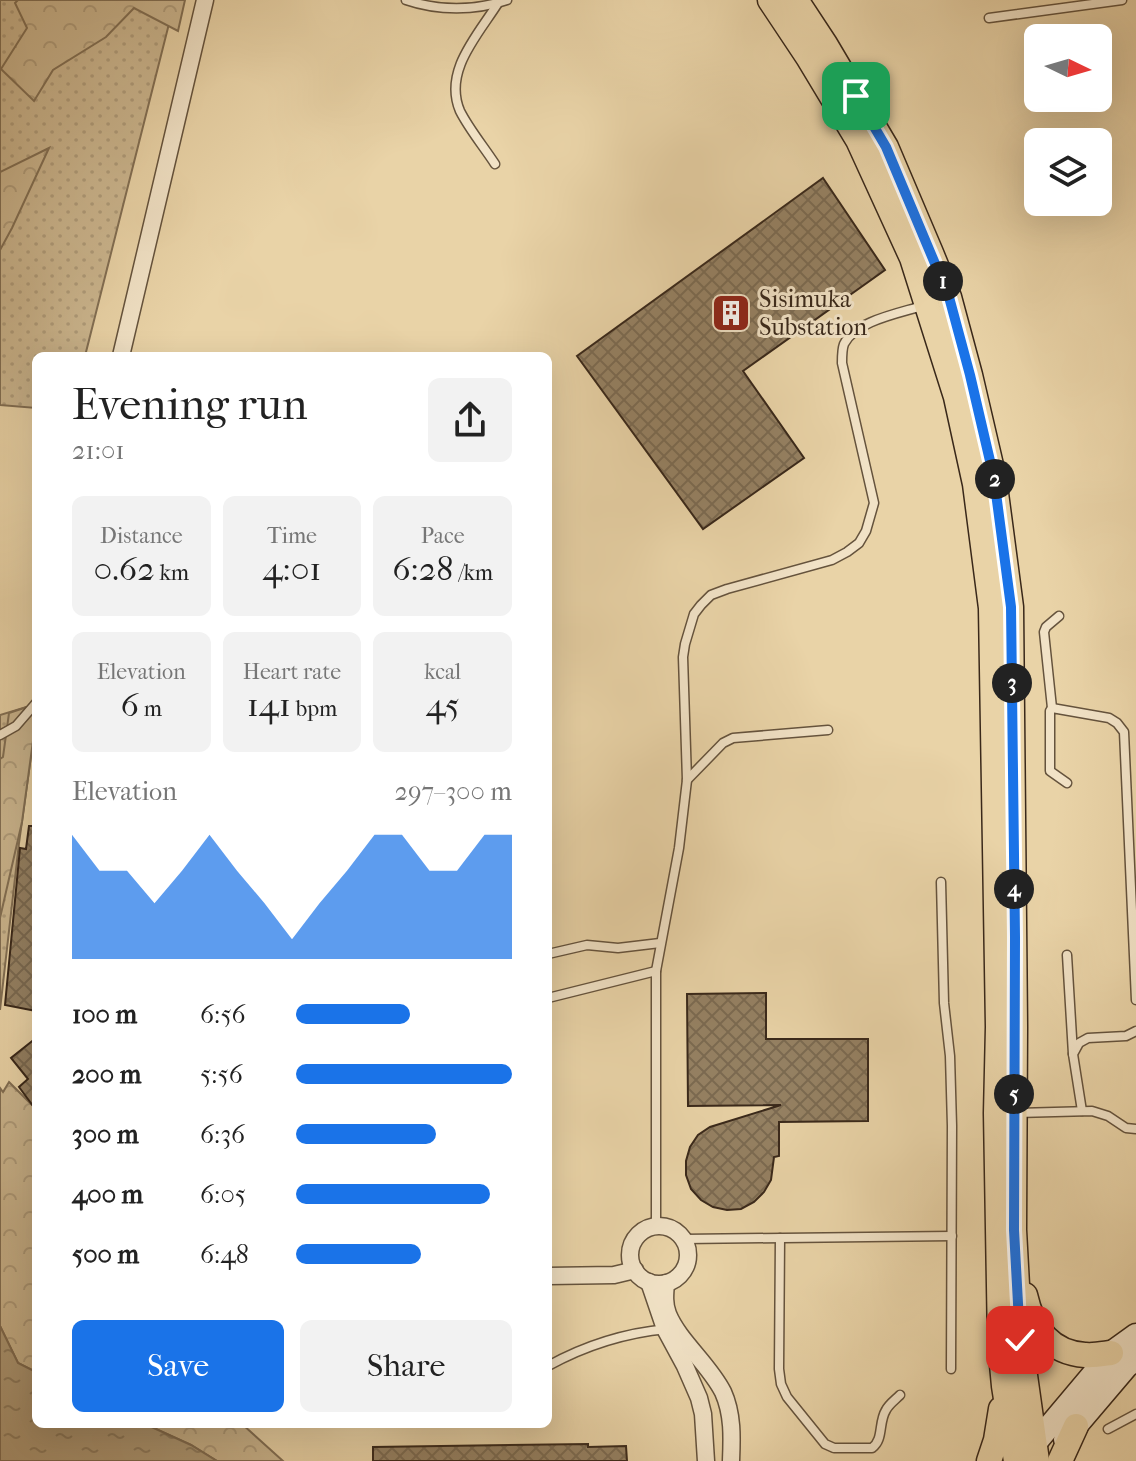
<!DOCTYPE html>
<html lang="en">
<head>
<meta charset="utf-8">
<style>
	body { margin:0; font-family:"IM FELL French Canon",serif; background:#f2f2f2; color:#222; height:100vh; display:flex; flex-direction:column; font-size:30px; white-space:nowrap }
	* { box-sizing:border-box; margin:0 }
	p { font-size:26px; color:#767676 }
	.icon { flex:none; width:44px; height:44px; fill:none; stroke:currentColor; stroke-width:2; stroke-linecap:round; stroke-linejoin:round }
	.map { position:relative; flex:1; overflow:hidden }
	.drawer { position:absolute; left:32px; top:352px; width:520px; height:1076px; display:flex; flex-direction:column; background:#fff; border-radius:12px; box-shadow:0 8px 32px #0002 }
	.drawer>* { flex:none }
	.needle { width:52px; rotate:95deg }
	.controls { position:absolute; left:1024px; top:24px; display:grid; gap:16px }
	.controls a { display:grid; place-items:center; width:88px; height:88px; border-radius:12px; background:#fff; box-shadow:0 8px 32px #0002; font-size:40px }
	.pin { position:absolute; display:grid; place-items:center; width:68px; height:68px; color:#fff; margin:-34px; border-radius:16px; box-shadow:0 4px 12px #0006 }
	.km { position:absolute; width:40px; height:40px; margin:-20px; border-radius:50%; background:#222; color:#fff; font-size:22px; line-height:40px; text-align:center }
	.round { display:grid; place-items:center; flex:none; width:84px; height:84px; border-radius:12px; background:#f2f2f2 }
	.summary { display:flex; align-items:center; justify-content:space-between; height:136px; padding:0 40px }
	h1 { font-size:44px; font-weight:600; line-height:60px }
	.figures { display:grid; grid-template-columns:repeat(3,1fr); gap:12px; height:136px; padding:8px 40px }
	.figures div { display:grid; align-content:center; border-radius:12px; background:#f2f2f2; text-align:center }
	.figures b { font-size:34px; font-weight:600 }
	.figures small { font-size:22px; font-weight:400 }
	.figures p { font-size:22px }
	.chart { height:224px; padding:16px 40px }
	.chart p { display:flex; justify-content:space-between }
	.chart svg { width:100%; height:144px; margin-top:8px; fill:#1a73e8; opacity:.7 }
	.primary-button { display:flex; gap:16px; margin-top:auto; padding:16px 40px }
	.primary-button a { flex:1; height:92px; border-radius:12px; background:#1a73e8; color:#fff; font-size:32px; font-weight:600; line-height:92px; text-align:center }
	.primary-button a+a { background:#f2f2f2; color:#222 }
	ul { padding:0 40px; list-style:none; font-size:26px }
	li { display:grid; grid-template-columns:128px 96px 1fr; align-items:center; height:60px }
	li i { height:20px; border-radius:10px; background:#1a73e8 }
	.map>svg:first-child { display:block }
	.grass { fill:url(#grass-dots); stroke:#826f54; stroke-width:2 }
	.forest { fill:url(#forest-crowns); stroke:#826f54; stroke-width:2 }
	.water { fill:url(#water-ripples); stroke:#7f6c52; stroke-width:2 }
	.building { fill:url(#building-cross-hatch); stroke:#39281a; stroke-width:2 }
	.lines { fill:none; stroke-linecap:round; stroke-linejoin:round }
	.service-casing { stroke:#65533d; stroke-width:11 }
	.minor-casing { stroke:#65533d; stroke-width:19 }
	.secondary-casing { stroke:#39281a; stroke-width:25 }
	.primary-casing { stroke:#39281a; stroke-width:27 }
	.service { stroke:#f1e2c6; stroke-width:8 }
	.minor { stroke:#f1e2c6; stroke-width:16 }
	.secondary { stroke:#f1e2c6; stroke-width:22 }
	.primary { stroke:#e9d3a7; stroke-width:24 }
	.route-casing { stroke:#fff; stroke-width:16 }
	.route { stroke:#1a73e8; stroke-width:10 }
	.labels { text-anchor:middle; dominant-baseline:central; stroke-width:6; stroke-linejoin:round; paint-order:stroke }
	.poi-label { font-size:24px; fill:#39281a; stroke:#f1e2c6; text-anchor:start }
</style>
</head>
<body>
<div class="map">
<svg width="1136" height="1461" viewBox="0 0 1136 1461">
	<defs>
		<pattern id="grass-dots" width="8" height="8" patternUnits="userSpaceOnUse" patternTransform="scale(2)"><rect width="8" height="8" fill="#cbb68f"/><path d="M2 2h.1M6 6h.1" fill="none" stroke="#af9c7b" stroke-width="1.8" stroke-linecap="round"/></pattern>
		<pattern id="forest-crowns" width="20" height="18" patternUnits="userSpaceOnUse" patternTransform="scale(2)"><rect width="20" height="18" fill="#cbb68f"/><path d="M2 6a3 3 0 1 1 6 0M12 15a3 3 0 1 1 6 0" fill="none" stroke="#af9c7b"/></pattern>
		<pattern id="water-ripples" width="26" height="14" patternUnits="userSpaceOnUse" patternTransform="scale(2)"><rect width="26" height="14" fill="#ad9977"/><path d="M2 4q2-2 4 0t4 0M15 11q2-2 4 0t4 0" fill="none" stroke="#8e7d61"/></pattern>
		<pattern id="building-cross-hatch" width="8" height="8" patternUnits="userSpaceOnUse" patternTransform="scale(2)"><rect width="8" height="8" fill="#958163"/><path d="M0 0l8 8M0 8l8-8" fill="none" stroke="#7b6a51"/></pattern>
	</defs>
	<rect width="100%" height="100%" fill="#e9d3a7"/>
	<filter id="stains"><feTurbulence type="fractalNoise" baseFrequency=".0025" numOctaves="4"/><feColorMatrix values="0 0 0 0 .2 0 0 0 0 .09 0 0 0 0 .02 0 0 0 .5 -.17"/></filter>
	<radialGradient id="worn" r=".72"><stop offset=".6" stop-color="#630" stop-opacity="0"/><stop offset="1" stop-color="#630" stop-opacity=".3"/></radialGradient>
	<g class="grass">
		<path d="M 0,0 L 175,0 L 85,356 L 36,356 L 36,408 L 0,405 Z"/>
		<path d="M 36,704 L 36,720 L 19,843 L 0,1010 L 0,715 Z"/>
	</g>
	<g class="forest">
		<path d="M 18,0 L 185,0 L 178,31 L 134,8 L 106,37 L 53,70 L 34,101 L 1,69 L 27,28 L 15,3 Z"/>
		<path d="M 49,148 L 12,228 L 0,250 L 0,172 Z"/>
		<path d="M 36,704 L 36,719 L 22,822 L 0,918 L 0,759 L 3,757 L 9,713 Z"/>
		<path d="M 9,1082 L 36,1109 L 36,1372 L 18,1363 L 0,1326 L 0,1088 L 3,1092 Z"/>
		<path d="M 145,1424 L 242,1424 L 283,1461 L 217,1461 L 191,1445 Z"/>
	</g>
	<path class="water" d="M 0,1326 L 18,1363 L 36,1372 L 36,1424 L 145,1424 L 191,1445 L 217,1461 L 0,1461 Z"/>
	<g class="building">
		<path d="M 823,178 L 885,270 L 743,371 L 804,458 L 703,529 L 577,356 Z"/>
		<path d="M 29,826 L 36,826 L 36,1011 L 5,1005 L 20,848 L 26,849 Z"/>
		<path d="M 766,993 L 766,1039 L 868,1039 L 868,1121 L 779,1122 L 779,1156 L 774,1157 L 771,1180 L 764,1192 L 754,1202 L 741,1209 L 727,1210 L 713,1207 L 701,1200 L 691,1189 L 686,1175 L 686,1161 L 690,1147 L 698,1135 L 710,1127 L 781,1105 L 688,1106 L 687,994 Z"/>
		<path d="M 36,1038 L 36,1110 L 19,1087 L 28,1079 L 11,1058 Z"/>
		<path d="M 588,1444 L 588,1447 L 626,1446 L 627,1461 L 373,1461 L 373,1447 Z"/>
	</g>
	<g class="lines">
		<defs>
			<g id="service">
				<path d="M 406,0 C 438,11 475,11 507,0"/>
				<path d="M 989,18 L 1122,0"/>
				<path d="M 495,164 C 484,147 469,129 460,111 C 443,71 478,35 498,3"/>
				<path d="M 1052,708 L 1044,632 L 1046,627 L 1059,616"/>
				<path d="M 0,735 L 16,726 L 36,703"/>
				<path d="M 687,780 L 723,743 L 733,738 L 828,730"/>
				<path d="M 1067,783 L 1050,771 L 1050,711 L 1052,708 L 1109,718 L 1117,723 L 1124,732 L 1136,1000"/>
				<path d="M 941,882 L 944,1003 L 950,1056 L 952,1126 L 951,1369"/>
				<path d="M 548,954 L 587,945 L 618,948 L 660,943"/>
				<path d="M 1067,955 L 1073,1054"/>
				<path d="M 548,998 L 656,971"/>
				<path d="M 1082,1111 L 1073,1054 L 1079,1043 L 1088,1038 L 1126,1036 L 1136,1031"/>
				<path d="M 1017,1113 L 1092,1111 L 1108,1116 L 1126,1128 L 1136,1129"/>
				<path d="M 656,1226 L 656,971 L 679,848 L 687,780 L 683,657 L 685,644 L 694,614 L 701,605 L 711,595 L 727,589 L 832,560 L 847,552 L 859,543 L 866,531 L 874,503 L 842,363 C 842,357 842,349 844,344 C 855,321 900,313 922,306"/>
				<path d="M 780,1238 L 779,1369 L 781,1384 L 787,1397 L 825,1444 L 834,1448 L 872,1448 C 884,1439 878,1423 886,1410 C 889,1404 895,1400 900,1395"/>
				<path d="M 684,1239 L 952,1236"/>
				<path d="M 548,1366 C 586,1345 624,1333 667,1329"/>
				<path d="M 1108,1429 L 1136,1414"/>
			</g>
			<g id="minor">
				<path d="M 121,356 L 205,0"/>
				<circle cx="659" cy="1255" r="29"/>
				<path d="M 548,1276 L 614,1275 L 635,1270"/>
				<path d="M 649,1282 L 665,1329 L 685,1366 L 699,1398 L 703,1414 L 706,1461"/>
				<path d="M 666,1283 C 665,1294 664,1304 668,1314 C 679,1341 709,1364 723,1392 C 733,1414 732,1438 731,1461"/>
			</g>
			<g id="secondary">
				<path d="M 1065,1439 L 1127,1366 L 1136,1359"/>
				<path d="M 1026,1454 L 1111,1353 L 1136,1335"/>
			</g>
			<g id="primary">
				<path d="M 770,0 L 808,57 L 858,140 L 912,258 L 956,397 L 975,484 L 991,608 L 998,1027 L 996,1113 L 1000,1343 L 1004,1386 L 1016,1461"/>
				<path d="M 796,0 L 825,44 L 886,147 L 931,253 L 949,297 L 970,375 L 994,478 L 1011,607 L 1015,1027 L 1014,1230 L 1020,1340 L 1037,1461"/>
				<path d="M 1025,1295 C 1032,1327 1050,1353 1085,1355 C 1093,1356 1103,1354 1111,1353"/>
				<path d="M 989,1461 L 996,1440 L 1001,1409"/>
				<path d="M 1060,1461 L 1076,1426"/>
			</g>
		</defs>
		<use href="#service" class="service-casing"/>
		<use href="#minor" class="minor-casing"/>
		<use href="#secondary" class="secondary-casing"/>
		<use href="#primary" class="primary-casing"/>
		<use href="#service" class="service"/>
		<use href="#minor" class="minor"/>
		<use href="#secondary" class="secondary"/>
		<use href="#primary" class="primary"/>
	</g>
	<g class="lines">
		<defs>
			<path id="route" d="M 856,96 L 886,147 L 949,297 L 970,375 L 994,478 L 1011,607 L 1015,937 L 1014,1230 L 1020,1340"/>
		</defs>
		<use href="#route" class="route-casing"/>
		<use href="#route" class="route"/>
	</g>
	<defs>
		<symbol id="building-square" viewBox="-11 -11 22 22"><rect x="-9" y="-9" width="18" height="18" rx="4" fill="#8f2418" stroke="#f1e2c6"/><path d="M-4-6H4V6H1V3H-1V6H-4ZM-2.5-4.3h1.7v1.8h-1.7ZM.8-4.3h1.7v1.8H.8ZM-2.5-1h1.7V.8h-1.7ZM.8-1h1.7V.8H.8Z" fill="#fff"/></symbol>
	</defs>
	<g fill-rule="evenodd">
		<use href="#building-square" x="709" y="291" width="44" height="44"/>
	</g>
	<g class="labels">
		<g class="poi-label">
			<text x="759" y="299">Sisimuka<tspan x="759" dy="28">Substation</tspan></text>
		</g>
	</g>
	<rect width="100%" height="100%" filter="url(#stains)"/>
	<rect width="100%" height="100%" fill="url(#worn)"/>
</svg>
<div class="controls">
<a><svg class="needle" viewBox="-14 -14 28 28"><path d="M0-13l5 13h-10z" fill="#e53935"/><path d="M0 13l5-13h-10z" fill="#767676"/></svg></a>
<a><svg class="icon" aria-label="layers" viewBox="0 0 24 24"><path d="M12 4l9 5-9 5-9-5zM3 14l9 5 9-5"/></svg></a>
</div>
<div class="pin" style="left:856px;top:96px;background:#1e9e55"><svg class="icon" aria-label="arrive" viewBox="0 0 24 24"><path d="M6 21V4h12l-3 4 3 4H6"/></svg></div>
<div class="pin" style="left:1020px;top:1340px;background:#d93025"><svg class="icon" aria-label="check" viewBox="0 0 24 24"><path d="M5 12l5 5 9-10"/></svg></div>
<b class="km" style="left:943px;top:281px">1</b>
<b class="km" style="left:995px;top:479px">2</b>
<b class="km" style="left:1012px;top:683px">3</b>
<b class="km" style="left:1014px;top:889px">4</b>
<b class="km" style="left:1014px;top:1094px">5</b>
<section class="drawer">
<div class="summary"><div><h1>Evening run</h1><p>21:01</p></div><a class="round"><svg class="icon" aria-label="share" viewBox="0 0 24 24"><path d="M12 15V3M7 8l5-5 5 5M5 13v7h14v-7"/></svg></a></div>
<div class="figures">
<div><p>Distance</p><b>0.62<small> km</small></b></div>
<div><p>Time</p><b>4:01</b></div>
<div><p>Pace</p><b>6:28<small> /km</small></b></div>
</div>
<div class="figures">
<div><p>Elevation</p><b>6<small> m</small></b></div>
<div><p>Heart rate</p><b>141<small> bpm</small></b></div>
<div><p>kcal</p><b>45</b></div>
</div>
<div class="chart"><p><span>Elevation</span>297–300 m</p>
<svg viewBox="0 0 160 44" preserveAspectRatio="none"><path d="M0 44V6L10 17L20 17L30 27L40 17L50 6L60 17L70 27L80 38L90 27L100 17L110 6L120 6L130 17L140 17L150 6L160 6V44z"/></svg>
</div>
<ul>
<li><b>100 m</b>6:56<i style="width:53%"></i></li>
<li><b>200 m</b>5:56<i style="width:100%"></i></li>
<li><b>300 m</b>6:36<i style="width:65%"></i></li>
<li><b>400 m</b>6:05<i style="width:90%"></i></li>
<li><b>500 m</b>6:48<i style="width:58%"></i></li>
</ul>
<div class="primary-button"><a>Save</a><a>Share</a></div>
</section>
</div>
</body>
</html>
